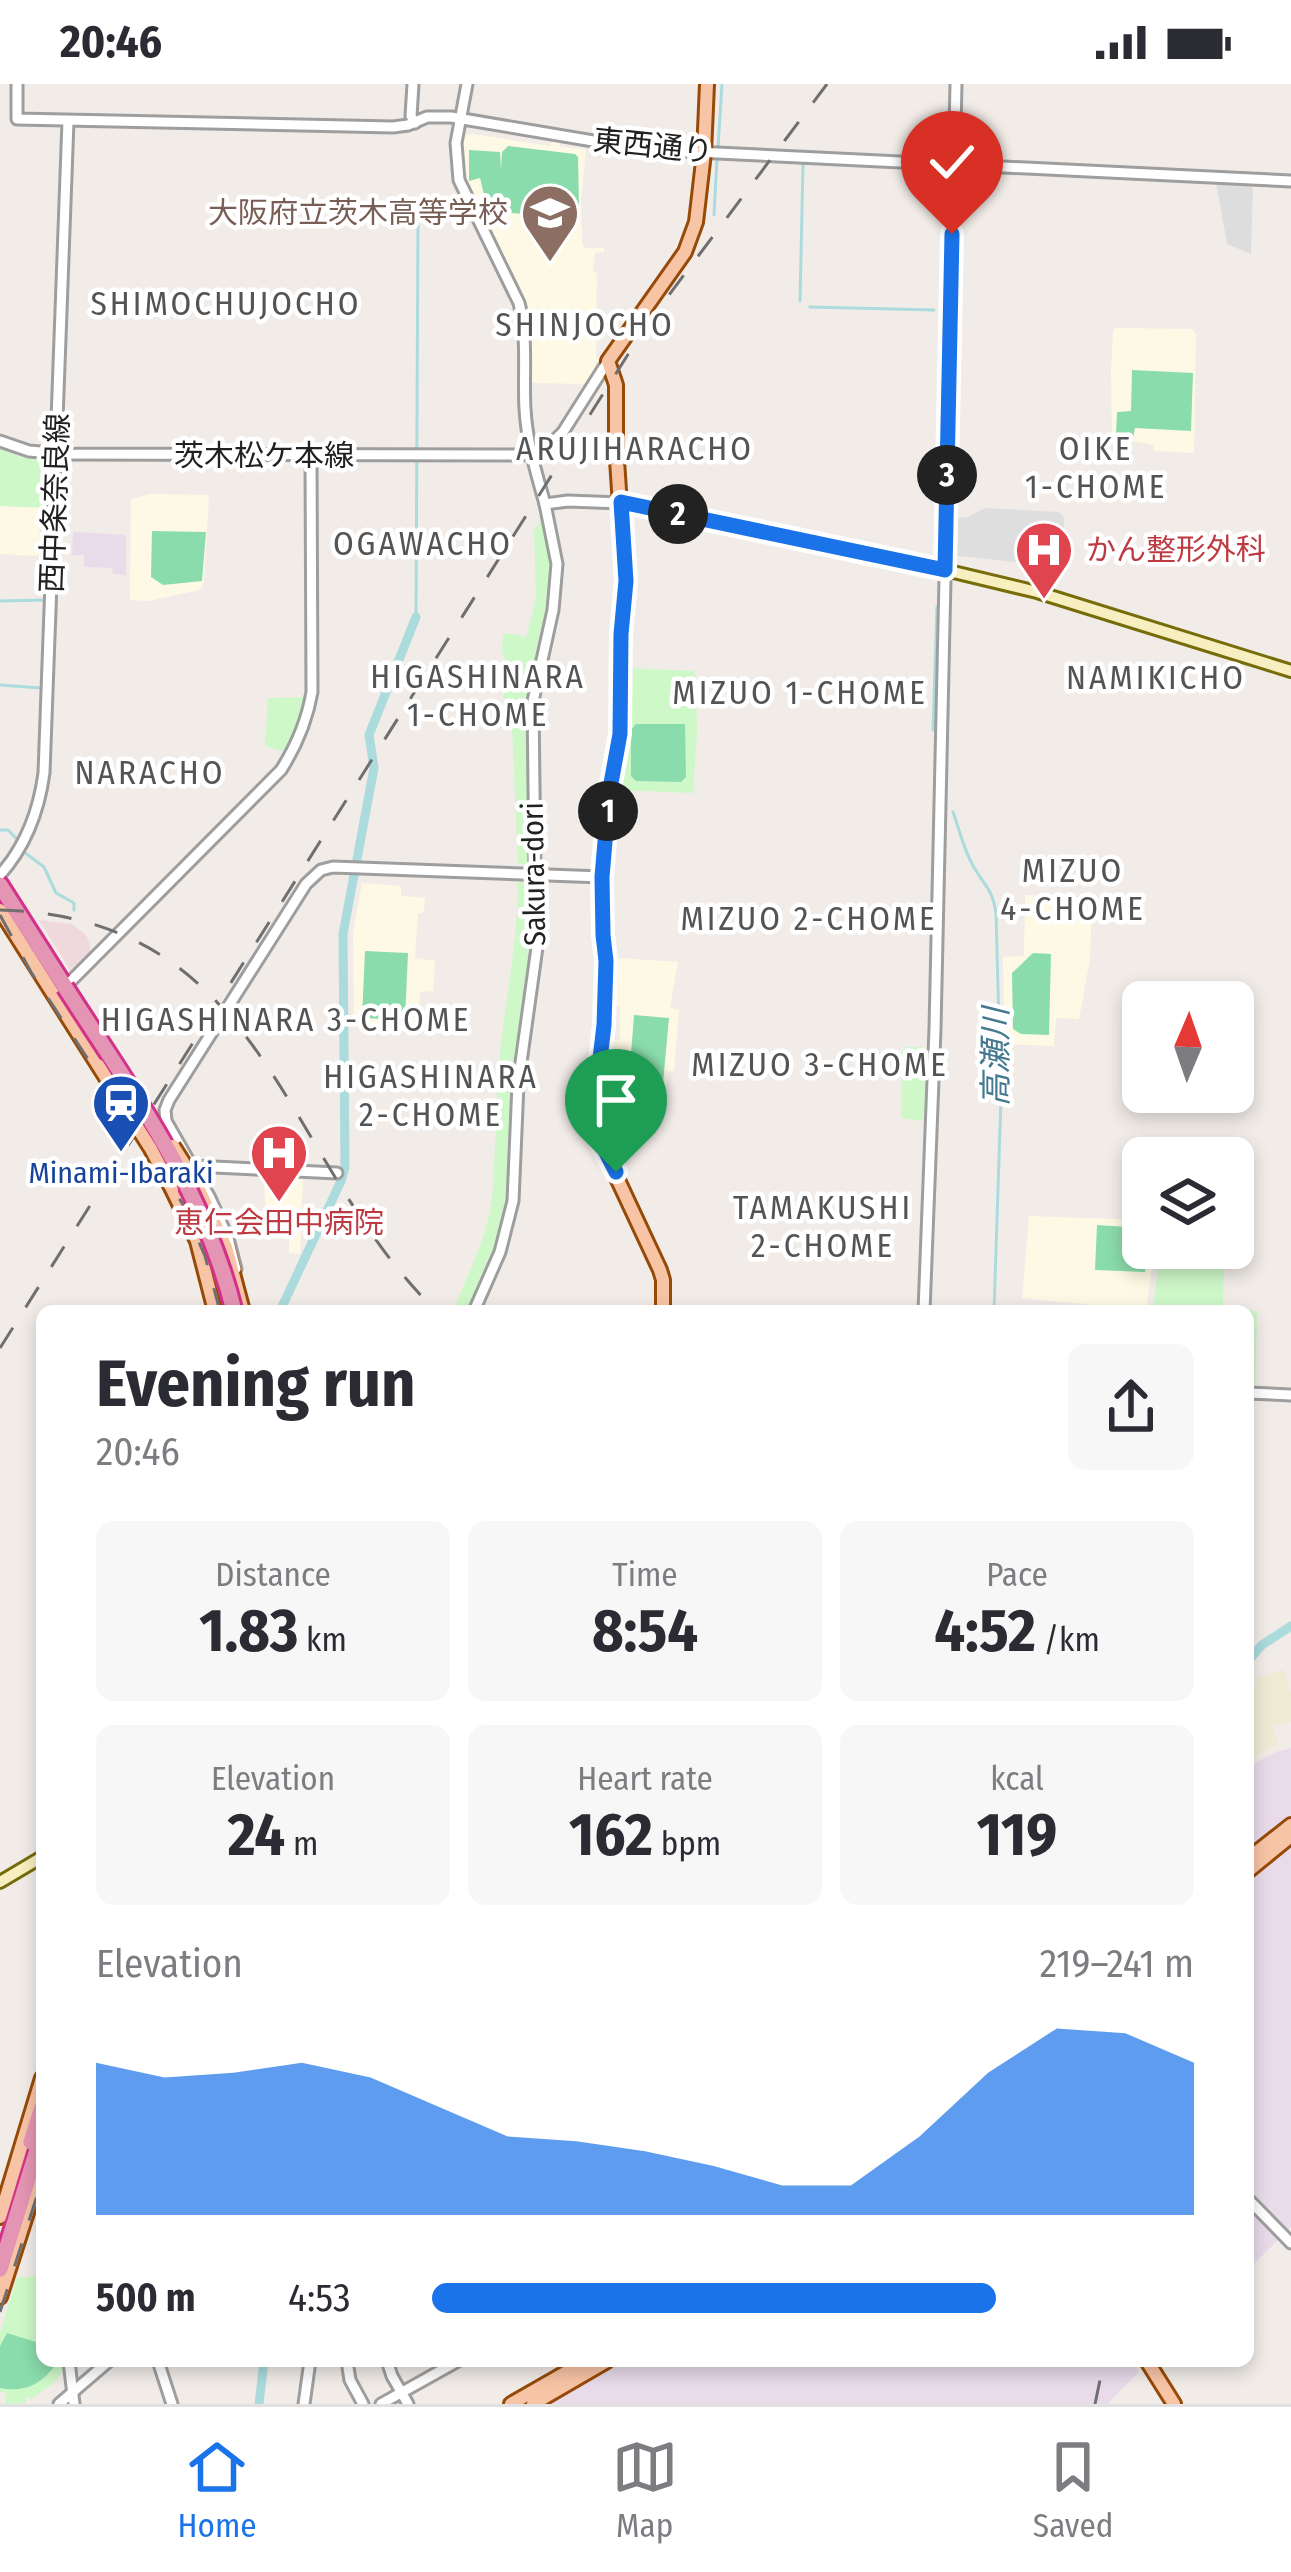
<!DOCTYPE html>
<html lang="en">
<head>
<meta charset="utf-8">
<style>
	body { margin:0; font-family:"Fira Sans Condensed","Noto Sans JP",sans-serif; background:#f7f7f7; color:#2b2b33; height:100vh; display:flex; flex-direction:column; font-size:45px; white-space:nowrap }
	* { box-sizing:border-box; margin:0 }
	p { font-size:39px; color:#7c7c81 }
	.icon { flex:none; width:66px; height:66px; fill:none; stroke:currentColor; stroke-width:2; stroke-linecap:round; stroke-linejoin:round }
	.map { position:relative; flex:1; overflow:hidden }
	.drawer { position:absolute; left:36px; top:1221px; width:1218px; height:1062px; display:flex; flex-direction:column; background:#fff; border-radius:18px; box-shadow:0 6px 18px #0003 }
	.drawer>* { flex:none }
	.needle { width:78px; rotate:2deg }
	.tools { position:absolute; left:1122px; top:897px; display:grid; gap:24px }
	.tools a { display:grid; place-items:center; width:132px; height:132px; border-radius:18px; background:#fff; box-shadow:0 6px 18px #0003; font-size:60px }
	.pin { position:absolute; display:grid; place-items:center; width:102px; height:102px; color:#fff; margin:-123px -51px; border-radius:50% 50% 50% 0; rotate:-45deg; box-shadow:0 0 12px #0007 }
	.pin .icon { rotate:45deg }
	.km { position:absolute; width:60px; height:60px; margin:-30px; border-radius:50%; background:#222; color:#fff; font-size:33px; line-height:60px; text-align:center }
	.round { display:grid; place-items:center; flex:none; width:126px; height:126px; border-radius:18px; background:#f7f7f7 }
	.head { display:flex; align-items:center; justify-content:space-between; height:204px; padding:0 60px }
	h1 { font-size:66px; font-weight:700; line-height:90px }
	.figures { display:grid; grid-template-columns:repeat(3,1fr); gap:18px; height:204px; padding:12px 60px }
	.figures div { display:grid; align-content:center; border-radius:18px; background:#f7f7f7; text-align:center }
	.figures b { font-size:60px; font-weight:700 }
	.figures small { font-size:33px; font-weight:400 }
	.figures p { font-size:33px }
	.chart { height:336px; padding:24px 60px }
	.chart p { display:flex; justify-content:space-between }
	.chart svg { width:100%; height:216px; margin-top:12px; fill:#1a73e8; opacity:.7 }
	ul { padding:0 60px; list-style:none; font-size:39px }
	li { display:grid; grid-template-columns:192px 144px 1fr; align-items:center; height:90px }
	li i { height:30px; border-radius:15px; background:#1a73e8 }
	.status { display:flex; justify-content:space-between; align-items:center; height:84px; padding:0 60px; background:#fff; direction:ltr }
	.status svg { height:33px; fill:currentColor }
	.tab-bar { display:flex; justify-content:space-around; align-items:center; height:168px; border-top:3px solid #e1e1e2; background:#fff; font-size:33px; color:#7c7c81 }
	.tab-bar a { display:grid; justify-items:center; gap:6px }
	.tab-bar .current { color:#1a73e8 }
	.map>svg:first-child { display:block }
	.residential { fill:#dfdede }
	.commercial { fill:#f0d9dd }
	.industrial { fill:#e9dbea }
	.education { fill:#fef9e5 }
	.farmland { fill:#eeebd5 }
	.park { fill:#cff8c9 }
	.pitch { fill:#8bdcac }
	.parking { fill:#ddd }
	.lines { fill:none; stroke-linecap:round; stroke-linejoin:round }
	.stream { stroke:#abdbdc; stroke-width:3 }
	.river { stroke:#abdbdc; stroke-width:9 }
	.tertiary-casing { stroke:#9e9e9e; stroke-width:15 }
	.secondary-casing { stroke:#766c0a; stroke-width:16 }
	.primary-casing { stroke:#974a07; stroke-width:18 }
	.motorway-casing { stroke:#d4318a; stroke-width:21 }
	.tertiary { stroke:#fff; stroke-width:9 }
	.secondary { stroke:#f7efc0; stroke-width:10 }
	.primary { stroke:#f8c4a6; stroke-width:12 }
	.motorway { stroke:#e495b3; stroke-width:15 }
	.rail { stroke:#6f6f6f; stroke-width:3; stroke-dasharray:24 24; stroke-linecap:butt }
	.primary-bridge-casing { stroke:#974a07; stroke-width:18; stroke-linecap:butt }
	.motorway-bridge-casing { stroke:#d4318a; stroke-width:21; stroke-linecap:butt }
	.primary-bridge { stroke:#f8c4a6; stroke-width:12 }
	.motorway-bridge { stroke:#e495b3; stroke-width:15 }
	.route-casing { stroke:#fff; stroke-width:24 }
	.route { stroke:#1a73e8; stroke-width:15 }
	.labels { text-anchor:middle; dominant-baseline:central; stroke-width:9; stroke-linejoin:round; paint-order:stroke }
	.street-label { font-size:30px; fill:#212121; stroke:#fff }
	.education-label { font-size:30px; fill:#785e54; stroke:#fff; text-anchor:end }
	.health-label { font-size:30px; fill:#be3a42; stroke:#fff; text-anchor:start }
	.transit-label { font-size:30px; fill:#164399; stroke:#fff }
	.neighbourhood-label { font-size:33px; letter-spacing:3px; fill:#545454; stroke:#fff }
	.water-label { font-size:33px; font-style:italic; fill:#44788f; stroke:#fff }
</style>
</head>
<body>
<div class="status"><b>20:46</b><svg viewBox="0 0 49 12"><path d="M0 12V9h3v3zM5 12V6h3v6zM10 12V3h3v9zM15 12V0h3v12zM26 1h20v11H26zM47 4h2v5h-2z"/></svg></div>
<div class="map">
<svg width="1291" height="2320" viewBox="0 0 1291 2320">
	<rect width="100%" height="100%" fill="#f1ece8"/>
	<path class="residential" d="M 985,424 L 1059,428 L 1064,433 L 1062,483 L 949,471 L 951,435 L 968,433 Z"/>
	<path class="commercial" d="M 39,836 L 72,840 L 86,851 L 90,859 L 91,872 L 84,872 L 84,880 L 75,889 L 72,889 Z"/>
	<g class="industrial">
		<path d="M 73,448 L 126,451 L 126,491 L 113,490 L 112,484 L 84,483 L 84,471 L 72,471 Z"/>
		<path d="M 1291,1664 L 1291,1732 L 1257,1759 L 1248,1759 L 1248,1683 L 1276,1668 Z"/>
		<path d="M 1291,1760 L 1291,2143 L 1248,2186 L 1248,1794 Z"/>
		<path d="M 618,2277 L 1134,2277 L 1139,2288 L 1107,2320 L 544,2320 Z"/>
	</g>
	<g class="education">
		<path d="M 473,50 L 550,62 L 552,57 L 560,58 L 560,63 L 586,65 L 581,115 L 582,161 L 585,164 L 604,164 L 604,168 L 595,169 L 593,188 L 597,189 L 596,273 L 599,275 L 586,300 L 532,299 L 529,293 L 529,243 L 525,222 L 463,95 L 460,78 L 460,52 Z"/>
		<path d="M 1115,244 L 1192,245 L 1196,250 L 1194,369 L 1154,367 L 1153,361 L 1112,353 L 1111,287 L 1113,247 Z"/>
		<path d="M 149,410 L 209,411 L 204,500 L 199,506 L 148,517 L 130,516 L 131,416 Z"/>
		<path d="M 0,422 L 50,424 L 49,442 L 40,441 L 38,472 L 0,470 Z"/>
		<path d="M 362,799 L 401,802 L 401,812 L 425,814 L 424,828 L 418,830 L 415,874 L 435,877 L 433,907 L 420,908 L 418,941 L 410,940 L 407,948 L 354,940 L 353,849 Z"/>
		<path d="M 1025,811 L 1092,814 L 1090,875 L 1079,935 L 1056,934 L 1054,962 L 1004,960 L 1003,873 L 1024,872 Z"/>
		<path d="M 618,874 L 678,878 L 670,924 L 679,926 L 674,987 L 668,987 L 667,1001 L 657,1001 L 652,1036 L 597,1028 L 605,955 L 620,956 L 620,922 L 607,920 L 608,897 L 617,897 Z"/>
		<path d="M 264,1092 L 303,1093 L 300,1170 L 289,1169 L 289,1155 L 267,1154 L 270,1139 L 265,1118 Z"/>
		<path d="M 1029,1132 L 1143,1136 L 1143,1164 L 1155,1164 L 1146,1226 L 1022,1214 Z"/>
	</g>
	<path class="farmland" d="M 1283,1585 L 1291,1608 L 1291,1637 L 1274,1643 L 1278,1660 L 1248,1675 L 1248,1614 L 1253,1611 L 1251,1606 L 1258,1603 L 1256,1595 Z"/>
	<g class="park">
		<path d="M 0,364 L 19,372 L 49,377 L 51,380 L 50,424 L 0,422 Z"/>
		<path d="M 542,435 L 548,455 L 548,470 L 552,473 L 554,500 L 535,589 L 531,733 L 527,737 L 530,776 L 526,780 L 518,780 L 512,645 L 500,644 L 507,583 L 502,566 L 503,551 L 506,549 L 526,553 L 536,515 L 534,446 Z"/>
		<path d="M 624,584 L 693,587 L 696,592 L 697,649 L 693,709 L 618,706 L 616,701 Z"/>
		<path d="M 308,613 L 298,647 L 286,668 L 265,662 L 268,614 Z"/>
		<path d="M 518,797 L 532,799 L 536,836 L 515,1012 C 507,1033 516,1065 514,1089 C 510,1138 491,1183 470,1227 L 453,1227 C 465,1197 480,1167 488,1136 C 495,1110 493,1085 495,1059 C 497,1036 499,1015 495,992 L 498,991 C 503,926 518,862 518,797 Z"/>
		<path d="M 906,963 L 922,963 L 926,967 L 925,1034 L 921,1037 L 901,1034 L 902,967 Z"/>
		<path d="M 1160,1164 L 1224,1164 L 1223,1224 L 1257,1227 L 1255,1302 L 1248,1302 L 1248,1227 L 1153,1227 Z"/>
		<path d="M 42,2189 L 42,2277 L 65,2277 C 63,2297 45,2304 30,2316 L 29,2312 L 26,2314 L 26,2319 L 6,2320 L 5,2308 L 0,2308 L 0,2249 L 17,2193 L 30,2193 Z"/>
	</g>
	<g class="pitch">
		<path d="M 508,62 L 575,70 L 578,73 L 579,123 L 576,127 L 551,126 L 550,131 L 488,128 L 480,94 L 469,97 L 469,66 L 500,68 L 501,85 L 502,68 Z"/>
		<path d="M 1132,286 L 1193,289 L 1191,347 L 1135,344 L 1133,354 L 1116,351 L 1117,328 L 1131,327 Z"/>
		<path d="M 152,447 L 206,448 L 202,497 L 163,501 L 151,493 Z"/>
		<path d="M 636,640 L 685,640 L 686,693 L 681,698 L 636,697 L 631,692 L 631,646 Z"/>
		<path d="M 365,867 L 408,869 L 405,936 L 362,934 Z"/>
		<path d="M 1033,869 L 1051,870 L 1049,951 L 1021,950 L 1013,945 L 1012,889 Z"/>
		<path d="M 634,931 L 669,934 L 663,999 L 629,996 Z"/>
		<path d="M 1097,1141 L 1143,1144 L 1143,1164 L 1146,1164 L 1145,1188 L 1095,1186 Z"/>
		<path d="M 7,2249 L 42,2260 L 42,2277 L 58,2277 C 44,2299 26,2309 0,2304 L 0,2262 Z"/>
	</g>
	<path class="parking" d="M 1216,98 L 1253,100 L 1251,170 L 1227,160 Z"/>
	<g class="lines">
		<g class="stream">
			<path d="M 718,64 L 722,0"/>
			<path d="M 414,119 L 418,137 L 416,533"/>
			<path d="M 714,131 L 717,74"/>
			<path d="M 800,217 L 803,81"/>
			<path d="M 810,223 L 934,226"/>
			<path d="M 0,517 L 46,516"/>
			<path d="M 0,601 L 41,604"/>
			<path d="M 933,646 L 937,523"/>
			<path d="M 953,728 C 960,747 964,768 975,785 C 987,805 992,805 996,829 L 1001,1014 L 994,1227"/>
			<path d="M 0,746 L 8,746 L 17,755"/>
			<path d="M 24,768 L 44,783 L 56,809 L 74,819 L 74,826"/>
		</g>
		<g class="river">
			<path d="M 280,1227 L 341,1097 L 345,1083 L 343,850 L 374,684 L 369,651 L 416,533"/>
			<path d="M 1248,1577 L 1262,1561 L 1291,1542"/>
			<path d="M 259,2320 L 264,2277"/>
		</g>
		<defs>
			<g id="tertiary">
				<path d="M 17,0 L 17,35 L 393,43 L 408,41 L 427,33 L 451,33 L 611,60 L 676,67 L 1291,97"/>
				<path d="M 413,0 L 411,32 L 415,39"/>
				<path d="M 467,0 L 456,59 L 459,96 L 519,219 C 528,253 523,290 525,325 C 527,359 536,388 545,420"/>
				<path d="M 0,357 L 29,367 L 64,370 L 522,371 L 548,363 L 563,348 L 608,277"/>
				<path d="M 0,791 C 25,763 39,726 44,689 L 68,37"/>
				<path d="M 70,898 L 281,686 C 297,661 307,637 312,608 L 311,372"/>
				<path d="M 194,1082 L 337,1089"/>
				<path d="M 236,1185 L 228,1154 L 210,1114 L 166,1037 L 165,1026 L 169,1016 L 306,800 L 321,786 L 333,783 L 602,793"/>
				<path d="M 474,1227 L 500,1168 L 513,1117 L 518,1000 L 539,849 L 535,790 L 533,617 L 553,526 L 557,480 L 545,420 L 568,417 L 621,419"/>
				<path d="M 924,1227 L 935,945 L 956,0"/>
				<path d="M 1248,1309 L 1291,1311"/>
				<path d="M 1248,2115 L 1291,2159"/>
				<path d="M 69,2277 L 74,2320"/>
				<path d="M 158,2277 L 172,2320"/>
				<path d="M 347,2277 L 350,2296 L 363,2320"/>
				<path d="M 387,2277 L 392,2292 L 408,2320"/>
				<path d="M 59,2320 L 109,2277"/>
				<path d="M 304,2320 L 310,2277"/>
				<path d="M 381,2320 L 458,2277"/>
			</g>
			<g id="secondary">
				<path d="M 621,419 L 945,486 L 1037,508 L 1291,587"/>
				<path d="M 0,1798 L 42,1773"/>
			</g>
			<g id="primary">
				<path d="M 0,826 L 98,981"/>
				<path d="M 195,1097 L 226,1163 L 243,1227"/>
				<path d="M 172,1105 L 197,1157 L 215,1227"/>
				<path d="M 663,1227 L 663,1196 L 660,1186 L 596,1049 L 594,1026 L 604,941 L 606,877 L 603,851 L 602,793 L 609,710 L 620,650 L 621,550 L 625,497 L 616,361 L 616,301 L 608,277 L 685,168 L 696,138 L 704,69 L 707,0"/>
				<path d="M 1248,1775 L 1291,1741"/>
				<path d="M 1248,1787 L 1291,1752"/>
				<path d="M 0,2133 L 42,1994"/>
				<path d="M 0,2213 L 42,2082"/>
				<path d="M 1147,2277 L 1174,2320"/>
				<path d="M 511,2320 L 586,2277"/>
				<path d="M 533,2320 L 607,2277"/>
			</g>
			<g id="motorway">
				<path d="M 0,801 L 65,903"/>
				<path d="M 31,2058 L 42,2023"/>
				<path d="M 0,2185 L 42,2050"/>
			</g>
		</defs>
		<use href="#tertiary" class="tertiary-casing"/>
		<use href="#secondary" class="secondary-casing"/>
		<use href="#primary" class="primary-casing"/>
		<use href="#motorway" class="motorway-casing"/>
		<use href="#tertiary" class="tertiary"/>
		<use href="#secondary" class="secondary"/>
		<use href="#primary" class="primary"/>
		<use href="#motorway" class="motorway"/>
		<g class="rail">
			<path d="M 0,826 C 268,833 280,1074 436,1227"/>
			<path d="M 0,831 L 31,888 L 182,1119 L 205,1172 L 220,1227"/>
			<path d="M 0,1264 L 627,272 L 669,211 L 827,0"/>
			<path d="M 0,2228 L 42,2096"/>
			<path d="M 1095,2320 L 1104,2277"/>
		</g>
		<defs>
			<g id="primary-bridge">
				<path d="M 98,981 L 151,1065 L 172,1105"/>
				<path d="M 173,1062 L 195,1097"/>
			</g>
			<path id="motorway-bridge" d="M 65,903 C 131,1006 205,1106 234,1227"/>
		</defs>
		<use href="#primary-bridge" class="primary-bridge-casing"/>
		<use href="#motorway-bridge" class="motorway-bridge-casing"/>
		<use href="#primary-bridge" class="primary-bridge"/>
		<use href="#motorway-bridge" class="motorway-bridge"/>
	</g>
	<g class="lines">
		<defs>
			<path id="route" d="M 616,1088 L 596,1049 L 594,1026 L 604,941 L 606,877 L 603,851 L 602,793 L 609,710 L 620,650 L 621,550 L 626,497 L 621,418 L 945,486 L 952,150"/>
		</defs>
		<use href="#route" class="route-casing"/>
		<use href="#route" class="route"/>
	</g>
	<defs>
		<symbol id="school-pin" viewBox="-11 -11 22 30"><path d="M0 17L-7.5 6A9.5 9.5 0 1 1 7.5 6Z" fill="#8d6e63" stroke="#fff"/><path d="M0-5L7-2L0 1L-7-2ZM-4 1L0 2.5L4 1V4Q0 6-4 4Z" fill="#fff"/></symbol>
		<symbol id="hospital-pin" viewBox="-11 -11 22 30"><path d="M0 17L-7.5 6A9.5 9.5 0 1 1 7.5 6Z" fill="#e0444e" stroke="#fff"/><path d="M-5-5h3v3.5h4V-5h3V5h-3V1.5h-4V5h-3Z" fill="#fff"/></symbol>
		<symbol id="station-pin" viewBox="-11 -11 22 30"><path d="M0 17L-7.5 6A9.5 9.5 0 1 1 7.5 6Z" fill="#1a4fb4" stroke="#fff"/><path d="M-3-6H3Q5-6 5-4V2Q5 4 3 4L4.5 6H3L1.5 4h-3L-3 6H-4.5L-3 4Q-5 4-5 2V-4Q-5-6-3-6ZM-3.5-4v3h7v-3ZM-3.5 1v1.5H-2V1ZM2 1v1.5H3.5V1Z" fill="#fff"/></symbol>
	</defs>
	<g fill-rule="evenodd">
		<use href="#school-pin" x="517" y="96" width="66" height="90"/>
		<use href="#hospital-pin" x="1011" y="433" width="66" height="90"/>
		<use href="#station-pin" x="88" y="986" width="66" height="90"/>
		<use href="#hospital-pin" x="246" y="1036" width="66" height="90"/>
	</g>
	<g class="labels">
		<g class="street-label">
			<text transform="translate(653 62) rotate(6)">東西通り</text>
			<text x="264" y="372">茨木松ケ本線</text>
			<text transform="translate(55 419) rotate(-88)">西中条奈良線</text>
			<text transform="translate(534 790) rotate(-91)">Sakura-dori</text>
		</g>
		<g class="education-label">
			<text x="508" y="129">大阪府立茨木高等学校</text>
		</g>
		<g class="health-label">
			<text x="1086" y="466">かん整形外科</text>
			<text x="279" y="1139" text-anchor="middle">恵仁会田中病院</text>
		</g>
		<g class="transit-label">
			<text x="121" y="1089">Minami-Ibaraki</text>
		</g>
		<g class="neighbourhood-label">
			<text x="226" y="220">SHIMOCHUJOCHO</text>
			<text x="585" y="241">SHINJOCHO</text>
			<text x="635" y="365">ARUJIHARACHO</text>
			<text x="1096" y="365">OIKE<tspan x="1096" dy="38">1-CHOME</tspan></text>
			<text x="423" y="460">OGAWACHO</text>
			<text x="478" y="593">HIGASHINARA<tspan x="478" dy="38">1-CHOME</tspan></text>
			<text x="1156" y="594">NAMIKICHO</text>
			<text x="800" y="609">MIZUO 1-CHOME</text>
			<text x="150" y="689">NARACHO</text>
			<text x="1073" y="787">MIZUO<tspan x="1073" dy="38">4-CHOME</tspan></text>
			<text x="809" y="835">MIZUO 2-CHOME</text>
			<text x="286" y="936">HIGASHINARA 3-CHOME</text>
			<text x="820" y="981">MIZUO 3-CHOME</text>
			<text x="431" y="993">HIGASHINARA<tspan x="431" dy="38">2-CHOME</tspan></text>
			<text x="823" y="1124">TAMAKUSHI<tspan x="823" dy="38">2-CHOME</tspan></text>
		</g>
		<g class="water-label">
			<text transform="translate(996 973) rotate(-90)">高瀬川</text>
		</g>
	</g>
</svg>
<div class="tools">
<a><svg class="needle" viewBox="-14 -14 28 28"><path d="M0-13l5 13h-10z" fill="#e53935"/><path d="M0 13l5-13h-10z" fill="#7c7c81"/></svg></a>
<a><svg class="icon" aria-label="layers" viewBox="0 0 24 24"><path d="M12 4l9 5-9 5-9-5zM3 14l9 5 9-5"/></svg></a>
</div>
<div class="pin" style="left:616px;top:1088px;background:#1e9e55"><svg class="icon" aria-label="arrive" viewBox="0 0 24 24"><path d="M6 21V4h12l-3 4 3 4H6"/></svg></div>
<div class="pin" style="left:952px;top:150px;background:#d93025"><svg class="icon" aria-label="check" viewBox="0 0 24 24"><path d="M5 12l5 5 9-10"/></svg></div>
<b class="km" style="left:608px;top:727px">1</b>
<b class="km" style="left:678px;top:430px">2</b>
<b class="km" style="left:947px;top:391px">3</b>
<section class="drawer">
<div class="head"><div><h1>Evening run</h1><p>20:46</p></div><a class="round"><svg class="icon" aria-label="share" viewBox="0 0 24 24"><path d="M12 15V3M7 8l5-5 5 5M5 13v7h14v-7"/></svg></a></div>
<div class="figures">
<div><p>Distance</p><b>1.83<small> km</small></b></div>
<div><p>Time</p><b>8:54</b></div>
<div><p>Pace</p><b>4:52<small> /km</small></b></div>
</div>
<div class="figures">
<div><p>Elevation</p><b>24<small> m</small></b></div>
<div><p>Heart rate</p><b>162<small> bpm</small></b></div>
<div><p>kcal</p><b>119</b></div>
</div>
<div class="chart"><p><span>Elevation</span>219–241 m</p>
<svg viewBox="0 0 160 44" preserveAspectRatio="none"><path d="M0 44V13L10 16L20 15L30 13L40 16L50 22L60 28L70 29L80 31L90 34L100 38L110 38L120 28L130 15L140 6L150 7L160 13V44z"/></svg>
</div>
<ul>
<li><b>500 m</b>4:53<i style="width:74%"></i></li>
</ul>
</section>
</div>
<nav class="tab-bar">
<a class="current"><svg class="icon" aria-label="home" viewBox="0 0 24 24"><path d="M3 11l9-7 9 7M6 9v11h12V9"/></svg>Home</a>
<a><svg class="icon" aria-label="map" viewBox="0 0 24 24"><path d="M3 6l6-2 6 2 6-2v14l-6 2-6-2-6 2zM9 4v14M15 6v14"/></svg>Map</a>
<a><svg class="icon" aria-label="saved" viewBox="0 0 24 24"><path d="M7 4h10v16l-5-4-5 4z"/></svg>Saved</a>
</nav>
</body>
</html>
